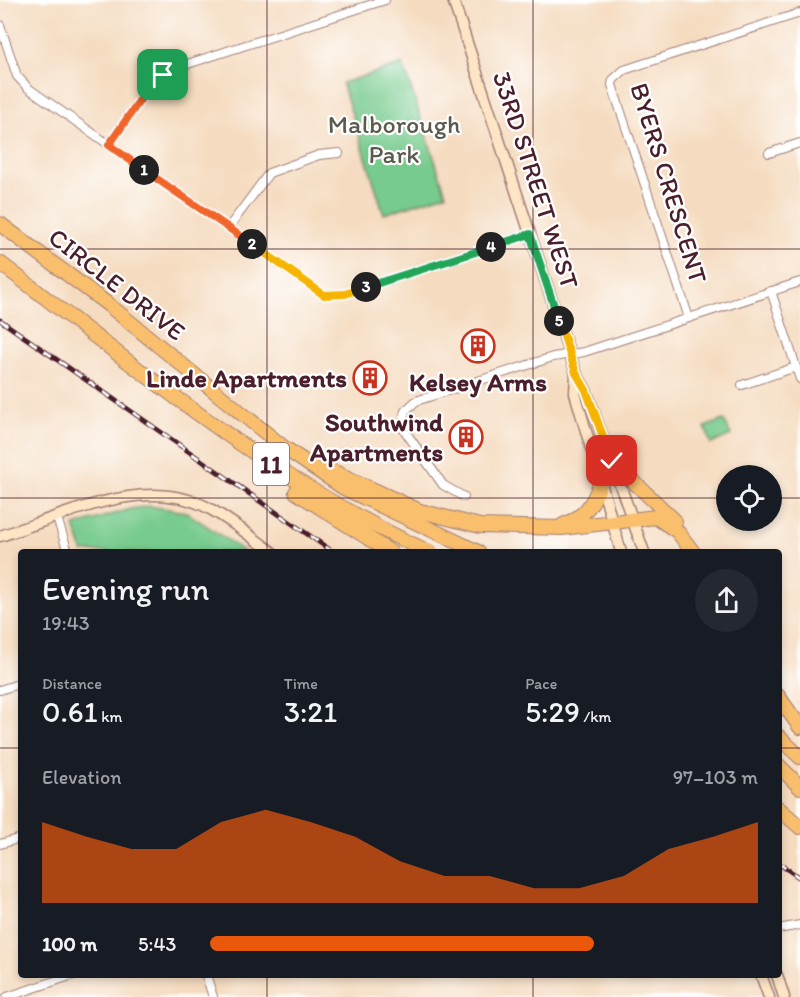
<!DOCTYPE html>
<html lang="en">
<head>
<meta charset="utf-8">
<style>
	body { margin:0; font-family:Itim,sans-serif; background:#242831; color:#f1f3f6; height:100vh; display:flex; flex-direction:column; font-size:22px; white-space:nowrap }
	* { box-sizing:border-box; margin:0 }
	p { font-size:20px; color:#9ea1a6 }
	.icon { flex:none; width:33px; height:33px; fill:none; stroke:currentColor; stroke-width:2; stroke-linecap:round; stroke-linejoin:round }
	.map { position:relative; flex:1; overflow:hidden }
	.drawer { position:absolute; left:18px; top:549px; width:764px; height:429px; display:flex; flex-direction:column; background:#171b24; border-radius:6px; box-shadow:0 3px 9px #0003 }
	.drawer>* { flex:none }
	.tools { position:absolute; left:716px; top:465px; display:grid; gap:12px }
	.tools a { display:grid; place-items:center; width:66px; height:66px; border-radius:50%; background:#171b24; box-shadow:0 3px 9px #0003; font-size:30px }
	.pin { position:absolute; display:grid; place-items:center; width:51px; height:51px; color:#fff; margin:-26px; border-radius:12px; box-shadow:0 3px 9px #0006 }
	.km { position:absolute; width:30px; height:30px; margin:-15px; border-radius:50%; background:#222; color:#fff; font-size:16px; line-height:30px; text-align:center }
	.round { display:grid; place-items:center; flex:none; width:63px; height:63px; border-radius:32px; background:#242831 }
	.headline { display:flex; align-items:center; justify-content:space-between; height:102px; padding:0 24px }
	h1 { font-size:33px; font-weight:600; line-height:45px }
	.figures { display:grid; grid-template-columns:repeat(3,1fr); gap:9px; height:102px; padding:6px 24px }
	.figures div { display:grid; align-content:center }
	.figures b { font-size:30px; font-weight:600 }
	.figures small { font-size:16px; font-weight:400 }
	.figures p { font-size:16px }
	.chart { height:168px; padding:12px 24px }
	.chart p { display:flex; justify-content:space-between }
	.chart svg { width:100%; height:108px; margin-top:6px; fill:#ea580c; opacity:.7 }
	ul { padding:0 24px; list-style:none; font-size:20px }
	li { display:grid; grid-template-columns:96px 72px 1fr; align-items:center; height:45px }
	li i { height:15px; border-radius:8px; background:#ea580c }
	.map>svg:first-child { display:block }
	.green { fill:#77cb8d; stroke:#60755c; stroke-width:1.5 }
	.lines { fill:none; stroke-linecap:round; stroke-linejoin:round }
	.street-casing { stroke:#a07d75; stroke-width:10 }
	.secondary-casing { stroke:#a07d75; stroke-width:13 }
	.highway-casing { stroke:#a07d75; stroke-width:16 }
	.street { stroke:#fff; stroke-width:8 }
	.secondary { stroke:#fde5c5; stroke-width:10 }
	.highway { stroke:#f9bf6d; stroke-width:14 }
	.rail-casing { stroke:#4a1f2b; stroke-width:5 }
	.rail { stroke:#fff; stroke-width:3; stroke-dasharray:9; stroke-linecap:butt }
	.split-1-casing { stroke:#fff; stroke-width:12 }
	.split-2-casing { stroke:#fff; stroke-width:12 }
	.split-3-casing { stroke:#fff; stroke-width:12 }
	.split-4-casing { stroke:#fff; stroke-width:12 }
	.split-5-casing { stroke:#fff; stroke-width:12 }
	.split-6-casing { stroke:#fff; stroke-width:12 }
	.split-1 { stroke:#f0652b; stroke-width:8 }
	.split-2 { stroke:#f0652b; stroke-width:8 }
	.split-3 { stroke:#f5b400; stroke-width:8 }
	.split-4 { stroke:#22a559; stroke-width:8 }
	.split-5 { stroke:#22a559; stroke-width:8 }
	.split-6 { stroke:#f5b400; stroke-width:8 }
	.grid { fill:none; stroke:#4a1f2b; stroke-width:1.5; stroke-opacity:0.55 }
	.labels { text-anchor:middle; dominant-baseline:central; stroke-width:4.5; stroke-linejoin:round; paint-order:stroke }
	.shield { fill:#fff; stroke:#80626b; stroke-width:1.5 }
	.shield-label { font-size:24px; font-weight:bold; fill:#4a1f2b }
	.park-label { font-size:26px; fill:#5a5b4d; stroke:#fff }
	.street-label { font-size:26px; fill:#4a1f2b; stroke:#fff }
	.poi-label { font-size:26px; font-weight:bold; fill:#4a1f2b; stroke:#fff; text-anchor:end }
</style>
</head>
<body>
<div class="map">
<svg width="800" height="997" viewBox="0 0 800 997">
	<rect width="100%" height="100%" fill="#fff"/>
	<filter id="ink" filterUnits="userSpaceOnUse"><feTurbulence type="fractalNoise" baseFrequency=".0167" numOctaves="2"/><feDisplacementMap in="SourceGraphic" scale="12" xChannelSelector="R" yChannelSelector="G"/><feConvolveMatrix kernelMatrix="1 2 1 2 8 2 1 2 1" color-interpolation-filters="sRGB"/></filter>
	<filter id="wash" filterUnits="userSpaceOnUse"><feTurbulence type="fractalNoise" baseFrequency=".008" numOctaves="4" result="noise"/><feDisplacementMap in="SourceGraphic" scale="24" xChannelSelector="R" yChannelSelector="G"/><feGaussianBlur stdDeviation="1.35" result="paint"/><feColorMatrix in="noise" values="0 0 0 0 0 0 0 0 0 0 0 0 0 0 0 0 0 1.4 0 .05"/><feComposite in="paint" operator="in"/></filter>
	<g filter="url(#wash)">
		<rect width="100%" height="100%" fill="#f5dbbf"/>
		<g class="green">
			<path d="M 403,64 L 446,194 L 384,214 L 342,83 Z"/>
			<path d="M 724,420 L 731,435 L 711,444 L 705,427 Z"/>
			<path d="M 150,506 L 186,512 L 245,552 L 83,552 L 74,526 L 130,509 Z"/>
		</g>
	</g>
	<g filter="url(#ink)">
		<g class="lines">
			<defs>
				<g id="street">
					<path d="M 0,25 L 17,76 L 28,88 L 324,295 L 345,294 L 530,234"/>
					<path d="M 109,145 L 144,94 L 169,70 L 385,0"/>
					<path d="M 769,153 L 800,143"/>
					<path d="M 229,227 L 269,173 L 319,155 L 339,153"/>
					<path d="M 771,291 L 800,379"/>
					<path d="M 689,318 L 612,85 L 613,80 L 624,70 L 800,13"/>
					<path d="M 742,385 L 796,367"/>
					<path d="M 464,497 L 443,485 L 402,427 L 405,411 L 416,401 L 553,357 L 584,352 L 800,282"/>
					<path d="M 57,518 L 68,552"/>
					<path d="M 0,690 L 21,683"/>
					<path d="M 0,844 L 21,838"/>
					<path d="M 778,929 L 800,925"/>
					<path d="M 206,975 L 213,997"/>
					<path d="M 7,997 L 73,975"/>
				</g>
				<g id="secondary">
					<path d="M 453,0 L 576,373 L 586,390 L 644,552"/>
					<path d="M 576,373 L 575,393 L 621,552"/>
					<path d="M 0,536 C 65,516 146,472 212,510 C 233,522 253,538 272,552"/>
					<path d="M 761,975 L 769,997"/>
					<path d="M 777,975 L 784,997"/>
				</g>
				<g id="highway">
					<path d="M 0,224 L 110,306 L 283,447 L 344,488 L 478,552"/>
					<path d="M 0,263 C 137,367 271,481 429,552"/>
					<path d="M 612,461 L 675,521"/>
					<path d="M 330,470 L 420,511 L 480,526 L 562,528 L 656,517 L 677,531 L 693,552"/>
					<path d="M 296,492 L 390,552"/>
					<path d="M 563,525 C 583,518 594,504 600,483"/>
					<path d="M 778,696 L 800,727"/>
					<path d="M 778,736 L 800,757"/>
					<path d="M 778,765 L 800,787"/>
					<path d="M 778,808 L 800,827"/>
				</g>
			</defs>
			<use href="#street" class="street-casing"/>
			<use href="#secondary" class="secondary-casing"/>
			<use href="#highway" class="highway-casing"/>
			<use href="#street" class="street"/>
			<use href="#secondary" class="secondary"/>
			<use href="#highway" class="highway"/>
			<defs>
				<g id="rail">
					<path d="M 0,320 L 333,552"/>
					<path d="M 778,863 L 800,878"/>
				</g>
			</defs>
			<use href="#rail" class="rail-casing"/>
			<use href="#rail" class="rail"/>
		</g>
	</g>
	<g class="lines" filter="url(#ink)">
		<defs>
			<path id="split-1" d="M 144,170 L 109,145 L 144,94 L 163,75"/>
			<path id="split-2" d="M 144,170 L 252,244"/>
			<path id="split-3" d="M 252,244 L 324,295 L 345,294 L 366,287"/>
			<path id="split-4" d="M 366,287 L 491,247"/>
			<path id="split-5" d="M 491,247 L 530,234 L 559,321"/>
			<path id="split-6" d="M 559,321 L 576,373 L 586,390 L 612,461"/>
		</defs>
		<use href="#split-1" class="split-1-casing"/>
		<use href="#split-2" class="split-2-casing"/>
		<use href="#split-3" class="split-3-casing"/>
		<use href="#split-4" class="split-4-casing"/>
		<use href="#split-5" class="split-5-casing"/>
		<use href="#split-6" class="split-6-casing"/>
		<use href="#split-1" class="split-1"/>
		<use href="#split-2" class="split-2"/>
		<use href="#split-3" class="split-3"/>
		<use href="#split-4" class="split-4"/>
		<use href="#split-5" class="split-5"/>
		<use href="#split-6" class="split-6"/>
	</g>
	<path class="grid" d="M 267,0 L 267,552M 533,0 L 533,552M 0,249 L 800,249M 0,498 L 726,498M 771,498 L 800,498M 0,748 L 21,748M 778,748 L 800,748M 267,975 L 267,997M 533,975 L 533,997"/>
	<defs>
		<symbol id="building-ring" viewBox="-11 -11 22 22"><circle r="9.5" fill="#fff" stroke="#c8321e" stroke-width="1.5"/><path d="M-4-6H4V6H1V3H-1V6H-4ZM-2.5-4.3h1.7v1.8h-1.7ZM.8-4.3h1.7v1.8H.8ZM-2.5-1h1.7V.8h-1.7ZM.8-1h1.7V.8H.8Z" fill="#c8321e"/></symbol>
	</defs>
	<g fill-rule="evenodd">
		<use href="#building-ring" x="459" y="327" width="38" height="38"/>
		<use href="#building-ring" x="351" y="359" width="38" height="38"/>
		<use href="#building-ring" x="447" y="418" width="38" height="38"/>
	</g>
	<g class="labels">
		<rect class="shield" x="253" y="443" width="36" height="42" rx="4.5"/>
		<g class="shield-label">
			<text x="271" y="464">11</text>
		</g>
		<g class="park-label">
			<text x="394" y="124">Malborough<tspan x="394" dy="30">Park</tspan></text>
		</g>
		<g class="street-label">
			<text transform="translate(536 180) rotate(72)">33RD STREET WEST</text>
			<text transform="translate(669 183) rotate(73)">BYERS CRESCENT</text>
			<text transform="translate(117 284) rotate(38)">CIRCLE DRIVE</text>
		</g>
		<g class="poi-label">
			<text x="347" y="378">Linde Apartments</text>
			<text x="478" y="382" text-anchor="middle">Kelsey Arms</text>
			<text x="443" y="422">Southwind<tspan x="443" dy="30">Apartments</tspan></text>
		</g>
	</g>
</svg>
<div class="tools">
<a><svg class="icon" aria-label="locate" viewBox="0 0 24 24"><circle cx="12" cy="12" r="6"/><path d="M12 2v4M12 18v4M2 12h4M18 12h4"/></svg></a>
</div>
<div class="pin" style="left:163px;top:75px;background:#1e9e55"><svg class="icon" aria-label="arrive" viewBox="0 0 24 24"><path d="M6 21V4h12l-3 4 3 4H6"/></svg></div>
<div class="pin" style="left:612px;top:461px;background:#d93025"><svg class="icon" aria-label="check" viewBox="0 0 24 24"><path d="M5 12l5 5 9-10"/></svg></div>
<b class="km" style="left:144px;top:170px">1</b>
<b class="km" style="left:252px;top:244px">2</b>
<b class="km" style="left:366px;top:287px">3</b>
<b class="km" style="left:491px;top:247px">4</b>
<b class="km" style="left:559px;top:321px">5</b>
<section class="drawer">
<div class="headline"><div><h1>Evening run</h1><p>19:43</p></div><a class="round"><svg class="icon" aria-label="share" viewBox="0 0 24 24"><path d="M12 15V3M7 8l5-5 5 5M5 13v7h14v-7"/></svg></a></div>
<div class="figures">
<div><p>Distance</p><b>0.61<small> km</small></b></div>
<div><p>Time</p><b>3:21</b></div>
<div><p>Pace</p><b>5:29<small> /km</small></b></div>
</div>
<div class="chart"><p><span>Elevation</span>97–103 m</p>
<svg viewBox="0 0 160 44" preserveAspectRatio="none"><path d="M0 44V11L10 17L20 22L30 22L40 11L50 6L60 11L70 17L80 27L90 33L100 33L110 38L120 38L130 33L140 22L150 17L160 11V44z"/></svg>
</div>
<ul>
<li><b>100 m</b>5:43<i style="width:70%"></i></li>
</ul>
</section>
</div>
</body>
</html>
